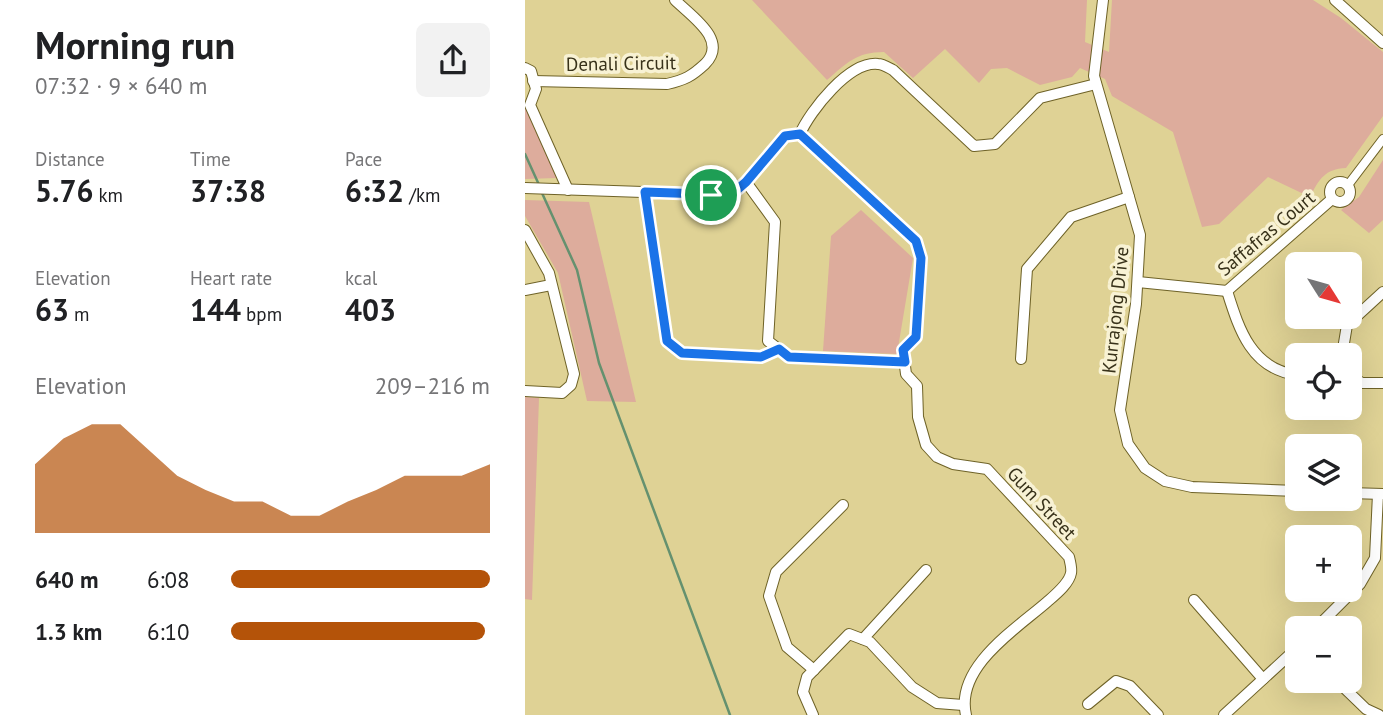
<!DOCTYPE html>
<html lang="en">
<head>
<meta charset="utf-8">
<style>
	body { margin:0; font-family:"PT Sans",sans-serif; background:#f2f2f2; color:#202124; height:100vh; display:flex; flex-direction:column; font-size:26px; white-space:nowrap }
	* { box-sizing:border-box; margin:0 }
	p { font-size:23px; color:#757577 }
	.icon { flex:none; width:38px; height:38px; fill:none; stroke:currentColor; stroke-width:2; stroke-linecap:round; stroke-linejoin:round }
	.map { position:relative; flex:1; overflow:hidden }
	.panel { display:flex; flex-direction:column; background:#fff; width:525px }
	.panel>* { flex:none }
	.needle { width:46px; rotate:127deg }
	.tools { position:absolute; left:760px; top:252px; display:grid; gap:14px }
	.tools a { display:grid; place-items:center; width:77px; height:77px; border-radius:10px; background:#fff; box-shadow:0 7px 28px #0002; font-size:35px }
	.pin { position:absolute; display:grid; place-items:center; width:60px; height:60px; color:#fff; margin:-30px; border:4px solid #fff; border-radius:50%; box-shadow:0 2px 7px #0007 }
	.round { display:grid; place-items:center; flex:none; width:74px; height:74px; border-radius:10px; background:#f2f2f2 }
	.summary { display:flex; align-items:center; justify-content:space-between; height:119px; padding:0 35px }
	h1 { font-size:38px; font-weight:700; line-height:52px }
	.figures { display:grid; grid-template-columns:repeat(3,1fr); gap:10px; height:119px; padding:7px 35px }
	.figures div { display:grid; align-content:center }
	.figures b { font-size:30px; font-weight:700 }
	.figures small { font-size:19px; font-weight:400 }
	.figures p { font-size:19px }
	.chart { height:196px; padding:14px 35px }
	.chart p { display:flex; justify-content:space-between }
	.chart svg { width:100%; height:126px; margin-top:7px; fill:#b45309; opacity:.7 }
	ul { padding:0 35px; list-style:none; font-size:23px }
	li { display:grid; grid-template-columns:112px 84px 1fr; align-items:center; height:52px }
	li i { height:18px; border-radius:9px; background:#b45309 }
	main { display:flex; flex:1; min-height:0 }
	.map>svg:first-child { display:block }
	.green { fill:#ddac9c }
	.lines { fill:none; stroke-linecap:round; stroke-linejoin:round }
	.stream { stroke:#65916f; stroke-width:2.5 }
	.pedestrian-casing { stroke:#6e6227; stroke-width:10 }
	.minor-casing { stroke:#6e6227; stroke-width:12 }
	.pedestrian { stroke:#fff; stroke-width:8 }
	.minor { stroke:#fff; stroke-width:10 }
	.route-casing { stroke:#fff; stroke-width:14 }
	.route { stroke:#1a73e8; stroke-width:9 }
	.labels { text-anchor:middle; dominant-baseline:central; stroke-width:7; stroke-linejoin:round; paint-order:stroke }
	.street-label { font-size:19px; fill:#38321a; stroke:#f8f2d4 }
</style>
</head>
<body>
<main>
<section class="panel">
<div class="summary"><div><h1>Morning run</h1><p>07:32 · 9 × 640 m</p></div><a class="round"><svg class="icon" aria-label="share" viewBox="0 0 24 24"><path d="M12 15V3M7 8l5-5 5 5M5 13v7h14v-7"/></svg></a></div>
<div class="figures">
<div><p>Distance</p><b>5.76<small> km</small></b></div>
<div><p>Time</p><b>37:38</b></div>
<div><p>Pace</p><b>6:32<small> /km</small></b></div>
</div>
<div class="figures">
<div><p>Elevation</p><b>63<small> m</small></b></div>
<div><p>Heart rate</p><b>144<small> bpm</small></b></div>
<div><p>kcal</p><b>403</b></div>
</div>
<div class="chart"><p><span>Elevation</span>209–216 m</p>
<svg viewBox="0 0 160 44" preserveAspectRatio="none"><path d="M0 44V20L10 11L20 6L30 6L40 15L50 24L60 29L70 33L80 33L90 38L100 38L110 33L120 29L130 24L140 24L150 24L160 20V44z"/></svg>
</div>
<ul>
<li><b>640 m</b>6:08<i style="width:100%"></i></li>
<li><b>1.3 km</b>6:10<i style="width:98%"></i></li>
</ul>
</section>
<div class="map">
<svg width="858" height="715" viewBox="0 0 858 715">
	<rect width="100%" height="100%" fill="#dfd295"/>
	<g class="green">
		<path d="M 227,0 L 562,0 L 560,42 L 584,52 L 587,0 L 788,0 L 816,18 L 858,52 L 858,116 L 821,168 C 800,169 794,179 785,197 L 743,177 L 694,224 L 677,227 L 648,132 L 587,96 L 580,79 L 555,68 L 547,77 L 515,85 L 482,68 L 466,69 L 454,83 L 420,49 L 388,78 L 359,52 C 331,52 322,63 302,80 Z"/>
		<path d="M 0,99 L 32,178 L 0,179 Z"/>
		<path d="M 858,160 L 858,220 L 844,233 L 816,210 L 834,197 Z"/>
		<path d="M 0,200 L 64,202 L 111,402 L 62,401 L 33,273 L 0,216 Z"/>
		<path d="M 336,210 L 388,258 L 372,354 L 298,351 L 306,236 Z"/>
		<path d="M 0,397 L 14,398 L 7,600 L 0,599 Z"/>
	</g>
	<g class="lines">
		<g class="stream">
			<path d="M 0,154 L 15,187"/>
			<path d="M 17,193 L 52,270 L 74,363 L 205,715"/>
		</g>
		<defs>
			<path id="pedestrian" d="M 823,185 L 858,139"/>
			<g id="minor">
				<path d="M 578,0 L 569,76 L 615,235 L 611,304 L 595,410 L 603,444 L 620,468 L 640,481 L 667,487 L 772,491"/>
				<path d="M 810,0 L 858,43"/>
				<path d="M 0,68 L 6,71 L 11,89 L 5,105 L 43,190"/>
				<path d="M 8,81 L 142,84 C 160,80 167,76 180,64 C 204,40 166,16 150,0"/>
				<path d="M 275,134 C 285,111 324,61 353,64 C 358,64 364,68 368,70 L 449,146 L 470,144 L 515,98 L 571,84"/>
				<path d="M 221,182 L 250,222 L 243,341 L 264,357 L 380,362"/>
				<circle cx="815" cy="192" r="10"/>
				<path d="M 0,188 L 206,195 L 221,182 L 260,136 L 275,134 L 391,241 L 396,258 L 391,337 L 378,350 L 381,374 L 392,386 L 393,417 L 401,445 L 412,457 L 428,464 L 462,469 L 544,557 C 545,561 547,569 546,573 C 544,584 530,595 522,602 C 491,629 430,667 441,715"/>
				<path d="M 120,192 L 142,341 L 157,353 L 236,357 L 254,349"/>
				<path d="M 0,230 L 24,273 L 49,374 L 46,385 L 37,393 L 0,391"/>
				<path d="M 613,282 L 702,291 L 807,199"/>
				<path d="M 0,290 L 26,285"/>
				<path d="M 702,291 C 714,329 726,369 772,375"/>
				<path d="M 817,355 L 822,325 L 858,292"/>
				<path d="M 496,359 L 502,269 L 546,217 L 604,197"/>
				<path d="M 824,375 L 837,383 L 858,383"/>
				<path d="M 824,493 L 858,494"/>
				<path d="M 669,600 L 738,679"/>
				<path d="M 791,628 L 835,584 L 850,558 L 853,494"/>
				<path d="M 338,639 L 401,570"/>
				<path d="M 289,670 L 262,647 L 244,596 L 251,572 L 318,505"/>
				<path d="M 812,681 L 841,709 L 854,715"/>
				<path d="M 563,704 L 591,681 L 605,686 L 633,715"/>
				<path d="M 288,715 L 278,692 L 282,677 L 324,634 L 345,642 L 387,687 L 412,703 L 438,705"/>
				<path d="M 699,715 L 772,648"/>
			</g>
		</defs>
		<use href="#pedestrian" class="pedestrian-casing"/>
		<use href="#minor" class="minor-casing"/>
		<use href="#pedestrian" class="pedestrian"/>
		<use href="#minor" class="minor"/>
	</g>
	<g class="lines">
		<defs>
			<path id="route" d="M 275,134 L 391,241 L 396,258 L 391,337 L 378,350 L 380,362 L 264,357 L 254,349 L 236,357 L 157,353 L 142,341 L 120,192 L 206,195 L 221,182 L 260,136 Z"/>
		</defs>
		<use href="#route" class="route-casing"/>
		<use href="#route" class="route"/>
	</g>
	<g class="labels">
		<g class="street-label">
			<text transform="translate(96 63) rotate(-1)">Denali Circuit</text>
			<text transform="translate(741 233) rotate(-40)">Saffafras Court</text>
			<text transform="translate(590 310) rotate(-84)">Kurrajong Drive</text>
			<text transform="translate(517 503) rotate(47)">Gum Street</text>
		</g>
	</g>
</svg>
<div class="tools">
<a><svg class="needle" viewBox="-14 -14 28 28"><path d="M0-13l5 13h-10z" fill="#e53935"/><path d="M0 13l5-13h-10z" fill="#757577"/></svg></a>
<a><svg class="icon" aria-label="locate" viewBox="0 0 24 24"><circle cx="12" cy="12" r="6"/><path d="M12 2v4M12 18v4M2 12h4M18 12h4"/></svg></a>
<a><svg class="icon" aria-label="layers" viewBox="0 0 24 24"><path d="M12 4l9 5-9 5-9-5zM3 14l9 5 9-5"/></svg></a>
<a>+</a>
<a>−</a>
</div>
<div class="pin" style="left:186px;top:195px;background:#1e9e55"><svg class="icon" aria-label="arrive" viewBox="0 0 24 24"><path d="M6 21V4h12l-3 4 3 4H6"/></svg></div>
</div>
</main>
</body>
</html>
